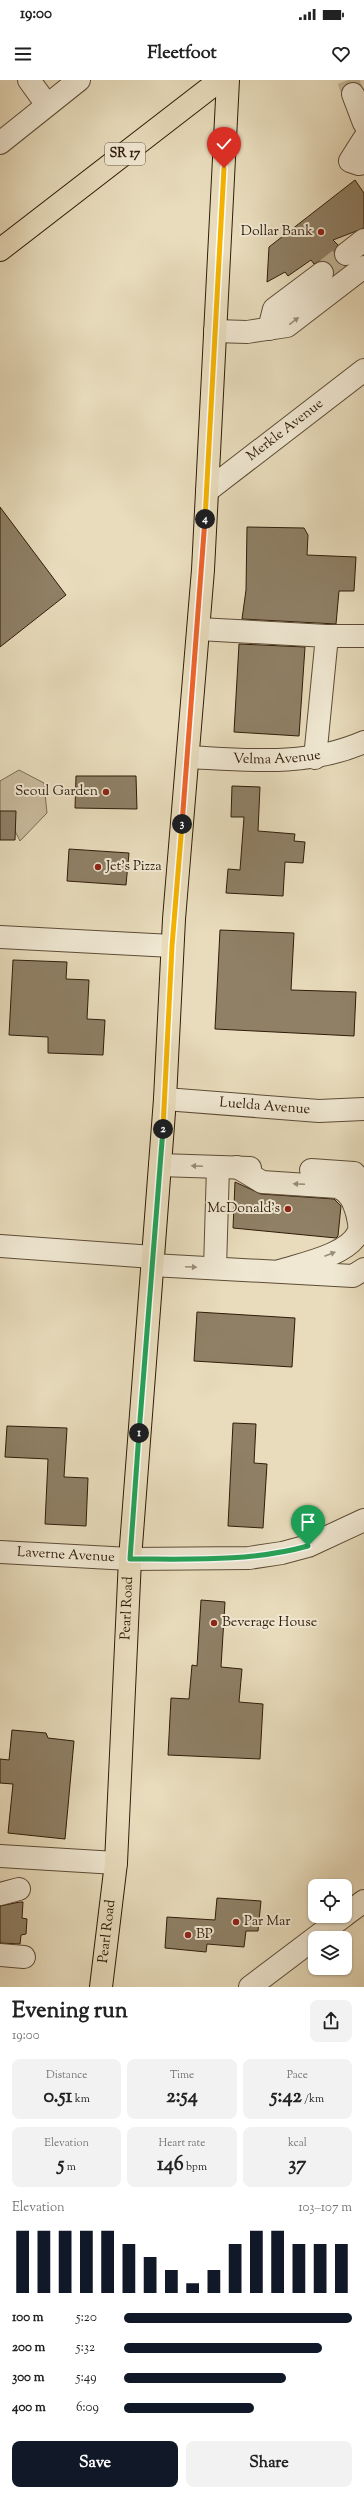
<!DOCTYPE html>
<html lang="en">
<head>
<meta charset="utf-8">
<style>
	body { margin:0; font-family:"Sorts Mill Goudy",serif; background:#f2f2f2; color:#222; height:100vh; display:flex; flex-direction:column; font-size:15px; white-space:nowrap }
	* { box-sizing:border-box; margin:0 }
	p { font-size:13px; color:#767676 }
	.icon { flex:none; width:22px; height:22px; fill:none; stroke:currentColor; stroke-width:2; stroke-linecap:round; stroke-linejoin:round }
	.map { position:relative; height:1907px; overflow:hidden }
	.side { display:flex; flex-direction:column; background:#fff; flex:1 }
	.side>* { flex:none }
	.fabs { position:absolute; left:308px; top:1799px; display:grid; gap:8px }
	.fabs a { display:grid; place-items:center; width:44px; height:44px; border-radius:8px; background:#fff; box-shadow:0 1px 3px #0004; font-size:20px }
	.pin { position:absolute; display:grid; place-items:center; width:34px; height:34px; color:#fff; margin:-41px -17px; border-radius:50% 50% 50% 0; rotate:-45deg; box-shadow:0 0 4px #0007 }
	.pin .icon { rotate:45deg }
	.km { position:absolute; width:20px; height:20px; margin:-10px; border-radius:50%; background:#222; color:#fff; font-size:11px; line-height:20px; text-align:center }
	.round { display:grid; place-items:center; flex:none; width:42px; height:42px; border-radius:8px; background:#f2f2f2 }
	.summary { display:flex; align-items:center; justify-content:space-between; height:68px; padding:0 12px }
	h1 { font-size:22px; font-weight:800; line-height:30px }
	.figures { display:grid; grid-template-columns:repeat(3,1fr); gap:6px; height:68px; padding:4px 12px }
	.figures div { display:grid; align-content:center; border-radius:8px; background:#f2f2f2; text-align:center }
	.figures b { font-size:20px; font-weight:800 }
	.figures small { font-size:11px; font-weight:400 }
	.figures p { font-size:11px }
	.chart { height:112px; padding:8px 12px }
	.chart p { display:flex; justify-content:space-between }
	.chart svg { width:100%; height:72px; margin-top:4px; stroke:#111827; stroke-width:6 }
	.primary-button { display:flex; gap:8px; margin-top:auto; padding:8px 12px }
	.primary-button a { flex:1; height:46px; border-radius:8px; background:#111827; color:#fff; font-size:16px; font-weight:800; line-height:46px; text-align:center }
	.primary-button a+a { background:#f2f2f2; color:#222 }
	ul { padding:0 12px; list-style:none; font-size:13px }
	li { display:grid; grid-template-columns:64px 48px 1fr; align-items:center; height:30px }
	li i { height:10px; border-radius:5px; background:#111827 }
	.status { display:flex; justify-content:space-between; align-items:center; height:28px; padding:0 20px; background:#fff; direction:ltr }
	.status svg { height:11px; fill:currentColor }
	header { display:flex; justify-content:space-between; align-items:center; height:52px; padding:0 12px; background:#fff; font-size:18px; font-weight:800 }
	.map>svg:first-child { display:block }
	.green { fill:#c9bb9e; stroke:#7c6c54 }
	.building { fill:#8f8066; stroke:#2f1c09 }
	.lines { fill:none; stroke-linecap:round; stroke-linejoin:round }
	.minor-tunnel { stroke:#c3b698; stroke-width:22; stroke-dasharray:22 11; stroke-linecap:butt }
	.minor-casing { stroke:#5d4c36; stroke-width:24 }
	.major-casing { stroke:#2f1c09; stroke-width:24 }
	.minor { stroke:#f0e8d3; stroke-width:22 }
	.major { stroke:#e8dcbc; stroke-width:22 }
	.oneway { fill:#998c78 }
	.split-1-casing { stroke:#fff; stroke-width:8 }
	.split-2-casing { stroke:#fff; stroke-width:8 }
	.split-3-casing { stroke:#fff; stroke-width:8 }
	.split-4-casing { stroke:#fff; stroke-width:8 }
	.split-5-casing { stroke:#fff; stroke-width:8 }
	.split-1 { stroke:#22a559; stroke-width:5 }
	.split-2 { stroke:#22a559; stroke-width:5 }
	.split-3 { stroke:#f5b400; stroke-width:5 }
	.split-4 { stroke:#f0652b; stroke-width:5 }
	.split-5 { stroke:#f5b400; stroke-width:5 }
	.poi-dot { fill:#8f2418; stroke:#f0e8d3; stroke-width:1.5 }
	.labels { text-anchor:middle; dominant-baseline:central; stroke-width:4; stroke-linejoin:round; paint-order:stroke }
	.shield { fill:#f0e8d3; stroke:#695946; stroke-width:1 }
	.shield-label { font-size:13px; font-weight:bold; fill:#2f1c09 }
	.poi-label { font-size:14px; fill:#2f1c09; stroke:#f0e8d3; text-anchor:start }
	.street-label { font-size:14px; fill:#2f1c09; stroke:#f0e8d3 }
</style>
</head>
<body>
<div class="status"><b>19:00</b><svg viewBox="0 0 49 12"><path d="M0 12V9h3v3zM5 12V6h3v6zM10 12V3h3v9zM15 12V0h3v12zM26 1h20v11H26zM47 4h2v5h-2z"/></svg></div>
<header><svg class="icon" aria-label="menu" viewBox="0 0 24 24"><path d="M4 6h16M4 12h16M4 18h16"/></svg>Fleetfoot<svg class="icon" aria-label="heart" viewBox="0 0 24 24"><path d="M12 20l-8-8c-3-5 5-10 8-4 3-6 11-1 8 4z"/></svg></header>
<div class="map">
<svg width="364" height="1907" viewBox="0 0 364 1907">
	<rect width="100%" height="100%" fill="#e8dcbc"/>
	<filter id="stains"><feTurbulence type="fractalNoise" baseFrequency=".005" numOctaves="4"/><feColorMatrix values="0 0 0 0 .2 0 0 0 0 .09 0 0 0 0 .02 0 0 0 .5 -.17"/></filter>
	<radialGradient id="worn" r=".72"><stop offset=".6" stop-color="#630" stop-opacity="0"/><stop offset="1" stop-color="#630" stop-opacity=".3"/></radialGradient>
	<path class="green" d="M 19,690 L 44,703 L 47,733 L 20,761 L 14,749 L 0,735 L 0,701 Z"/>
	<g class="building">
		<path d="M 355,100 L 364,113 L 364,148 L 333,160 L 338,165 L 334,175 L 336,181 L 345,186 L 334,194 L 332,186 L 327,182 L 320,181 L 314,184 L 311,180 L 288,196 L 285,192 L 267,202 L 269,167 Z"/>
		<path d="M 0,427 L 66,515 L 0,567 Z"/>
		<path d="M 247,447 L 304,448 L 308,455 L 307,475 L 356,477 L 354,511 L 339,511 L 336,544 L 242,539 L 246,510 Z"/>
		<path d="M 239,564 L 305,567 L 299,656 L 234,652 Z"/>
		<path d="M 76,696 L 136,696 L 137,729 L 75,728 Z"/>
		<path d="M 232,706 L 260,707 L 258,751 L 295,754 L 294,761 L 305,762 L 303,783 L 285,782 L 283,816 L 226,813 L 228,789 L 240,790 L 244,737 L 231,737 Z"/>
		<path d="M 0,731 L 16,731 L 15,760 L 0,760 Z"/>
		<path d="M 69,769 L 129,773 L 126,805 L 67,801 Z"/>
		<path d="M 220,850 L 294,853 L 291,910 L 356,912 L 354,956 L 215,949 Z"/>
		<path d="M 13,880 L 67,882 L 66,899 L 89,900 L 87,939 L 105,940 L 103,975 L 48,973 L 48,957 L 9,955 Z"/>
		<path d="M 235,1102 L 261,1114 L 334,1119 L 341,1126 L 338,1156 L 336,1158 L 233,1148 Z"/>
		<path d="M 197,1232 L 295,1238 L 292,1287 L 194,1281 Z"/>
		<path d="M 233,1343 L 256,1344 L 254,1383 L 267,1384 L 263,1448 L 228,1446 Z"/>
		<path d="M 7,1346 L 67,1348 L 64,1397 L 88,1398 L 86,1446 L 45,1444 L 48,1379 L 5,1377 Z"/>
		<path d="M 201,1520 L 225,1522 L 221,1587 L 242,1589 L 239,1622 L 263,1624 L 260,1679 L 168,1675 L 171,1618 L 189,1619 L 192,1585 L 197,1586 Z"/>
		<path d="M 12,1650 L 46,1653 L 48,1658 L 74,1661 L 65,1759 L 8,1753 L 13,1704 L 0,1703 L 0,1679 L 9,1680 Z"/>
		<path d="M 217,1818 L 261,1821 L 258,1851 L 246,1851 L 244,1867 L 207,1864 L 206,1872 L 165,1868 L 167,1837 L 215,1840 Z"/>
		<path d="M 20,1822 L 23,1822 L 22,1838 L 27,1839 L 26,1854 L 21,1855 L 20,1864 L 0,1863 L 0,1826 Z"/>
	</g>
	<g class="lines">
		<g class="minor-tunnel">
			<path d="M 348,0 L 353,14"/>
			<path d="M 322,193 L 346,174"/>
		</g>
		<defs>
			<g id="minor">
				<path d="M 29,0 L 47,25"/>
				<path d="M 353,14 L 364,43"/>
				<path d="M 364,59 L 350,81 L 359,84 L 364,83"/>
				<path d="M 0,63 L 79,0"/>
				<path d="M 346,174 L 364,160"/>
				<path d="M 269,249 L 274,229 L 322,193"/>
				<path d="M 215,251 L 247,252 L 287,246 L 364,187"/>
				<path id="s1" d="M 207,411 L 364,290"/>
				<path d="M 199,549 L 327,556 L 315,678"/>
				<path d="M 327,556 L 364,556"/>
				<path id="s2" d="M 188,677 C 248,680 307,687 364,662"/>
				<path d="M 0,857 L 172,866"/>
				<path id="s3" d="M 165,1019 L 319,1031 L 364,1029"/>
				<path d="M 160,1085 L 250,1088"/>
				<path d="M 237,1087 L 262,1102 L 338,1107 C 350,1113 353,1120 357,1133 C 358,1139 361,1147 358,1153 C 348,1175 301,1184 280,1191"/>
				<path d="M 311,1090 L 354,1093 L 361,1101 L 364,1112"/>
				<path d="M 0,1166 L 153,1177"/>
				<path d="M 152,1185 L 353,1196 L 364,1189"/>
				<path d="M 215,1188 L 218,1087"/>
				<path id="s4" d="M 0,1472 L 130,1479 L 249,1478 L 282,1473 L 308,1466 L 364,1440"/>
				<path d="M 0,1776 L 116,1783"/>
				<path d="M 0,1814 L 19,1809"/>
				<path d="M 345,1835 L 364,1821"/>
				<path d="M 0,1875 L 24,1877"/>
				<path d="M 250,1907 L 344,1836"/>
			</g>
			<g id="major">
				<path d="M 0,170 L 220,0"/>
				<path id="s5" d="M 101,1907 L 116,1783 L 130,1479 L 165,1019 L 174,839 L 203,490 L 228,0"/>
			</g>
		</defs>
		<use href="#minor" class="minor-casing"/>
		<use href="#major" class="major-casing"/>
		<use href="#minor" class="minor"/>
		<use href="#major" class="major"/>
	</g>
	<defs><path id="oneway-solid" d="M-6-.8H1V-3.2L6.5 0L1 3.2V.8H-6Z"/></defs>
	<g class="oneway">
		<use href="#oneway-solid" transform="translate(294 241) rotate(-37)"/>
		<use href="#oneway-solid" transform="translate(197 1086) rotate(-178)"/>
		<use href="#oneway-solid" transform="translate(299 1104) rotate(-177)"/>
		<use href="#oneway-solid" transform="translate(330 1174) rotate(-21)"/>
		<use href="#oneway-solid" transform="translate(191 1187) rotate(3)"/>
	</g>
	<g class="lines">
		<defs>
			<path id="split-1" d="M 139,1353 L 130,1479 C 190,1479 250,1482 308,1466"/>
			<path id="split-2" d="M 139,1353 L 163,1049"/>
			<path id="split-3" d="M 163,1049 L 172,866 L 182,744"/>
			<path id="split-4" d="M 182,744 L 205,439"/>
			<path id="split-5" d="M 205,439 L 224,88"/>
		</defs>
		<use href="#split-1" class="split-1-casing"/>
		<use href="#split-2" class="split-2-casing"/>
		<use href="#split-3" class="split-3-casing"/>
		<use href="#split-4" class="split-4-casing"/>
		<use href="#split-5" class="split-5-casing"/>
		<use href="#split-1" class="split-1"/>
		<use href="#split-2" class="split-2"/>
		<use href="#split-3" class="split-3"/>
		<use href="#split-4" class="split-4"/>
		<use href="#split-5" class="split-5"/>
	</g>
	<g class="poi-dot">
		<circle cx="321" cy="152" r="4"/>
		<circle cx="106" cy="712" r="4"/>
		<circle cx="98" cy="787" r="4"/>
		<circle cx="288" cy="1129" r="4"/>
		<circle cx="214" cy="1543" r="4"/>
		<circle cx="236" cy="1842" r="4"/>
		<circle cx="188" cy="1855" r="4"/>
	</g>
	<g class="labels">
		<rect class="shield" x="105" y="63" width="40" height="22" rx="3"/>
		<g class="shield-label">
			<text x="125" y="74">SR 17</text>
		</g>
		<g class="poi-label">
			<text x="313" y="152" text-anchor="end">Dollar Bank</text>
			<text x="98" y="712" text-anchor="end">Seoul Garden</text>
			<text x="106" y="787">Jet's Pizza</text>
			<text x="280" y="1129" text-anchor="end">McDonald's</text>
			<text x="222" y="1543">Beverage House</text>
			<text x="244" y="1842">Par Mar</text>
			<text x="196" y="1855">BP</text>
		</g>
		<g class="street-label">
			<text stroke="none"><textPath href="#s1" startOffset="99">Merkle Avenue</textPath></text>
			<text stroke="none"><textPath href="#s2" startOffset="89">Velma Avenue</textPath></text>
			<text stroke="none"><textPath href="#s3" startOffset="100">Luelda Avenue</textPath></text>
			<text stroke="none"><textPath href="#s4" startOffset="66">Laverne Avenue</textPath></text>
			<text stroke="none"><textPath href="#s5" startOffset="380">Pearl Road</textPath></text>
			<text stroke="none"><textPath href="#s5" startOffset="56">Pearl Road</textPath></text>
		</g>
	</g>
	<rect width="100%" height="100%" filter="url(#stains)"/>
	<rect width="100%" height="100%" fill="url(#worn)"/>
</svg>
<div class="fabs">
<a><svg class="icon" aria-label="locate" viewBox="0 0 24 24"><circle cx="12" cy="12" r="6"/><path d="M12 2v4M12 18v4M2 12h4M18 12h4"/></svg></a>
<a><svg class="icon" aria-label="layers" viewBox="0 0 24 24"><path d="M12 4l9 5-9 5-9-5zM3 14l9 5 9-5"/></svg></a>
</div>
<div class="pin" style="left:308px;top:1466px;background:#1e9e55"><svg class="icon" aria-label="arrive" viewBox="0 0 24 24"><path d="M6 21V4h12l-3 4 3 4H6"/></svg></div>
<div class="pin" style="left:224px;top:88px;background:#d93025"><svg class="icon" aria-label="check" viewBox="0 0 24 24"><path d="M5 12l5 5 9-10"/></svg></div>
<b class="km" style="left:139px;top:1353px">1</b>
<b class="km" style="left:163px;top:1049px">2</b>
<b class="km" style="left:182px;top:744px">3</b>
<b class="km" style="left:205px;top:439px">4</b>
</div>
<section class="side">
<div class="summary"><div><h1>Evening run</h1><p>19:00</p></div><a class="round"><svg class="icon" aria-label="share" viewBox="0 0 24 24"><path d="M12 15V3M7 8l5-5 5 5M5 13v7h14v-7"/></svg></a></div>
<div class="figures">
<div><p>Distance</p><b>0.51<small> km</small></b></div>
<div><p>Time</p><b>2:54</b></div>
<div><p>Pace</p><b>5:42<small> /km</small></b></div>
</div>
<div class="figures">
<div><p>Elevation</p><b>5<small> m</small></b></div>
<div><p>Heart rate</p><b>146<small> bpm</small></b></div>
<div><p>kcal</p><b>37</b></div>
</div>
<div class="chart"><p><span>Elevation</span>103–107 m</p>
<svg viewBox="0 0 160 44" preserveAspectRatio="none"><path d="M5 44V6M15 44V6M25 44V6M35 44V6M45 44V6M55 44V14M65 44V22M75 44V30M85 44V38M95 44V30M105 44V14M115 44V6M125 44V6M135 44V14M145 44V14M155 44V14"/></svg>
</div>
<ul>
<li><b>100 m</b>5:20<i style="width:100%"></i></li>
<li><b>200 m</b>5:32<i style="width:87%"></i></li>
<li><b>300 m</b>5:49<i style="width:71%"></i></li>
<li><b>400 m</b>6:09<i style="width:57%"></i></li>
</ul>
<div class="primary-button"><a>Save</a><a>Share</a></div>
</section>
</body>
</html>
